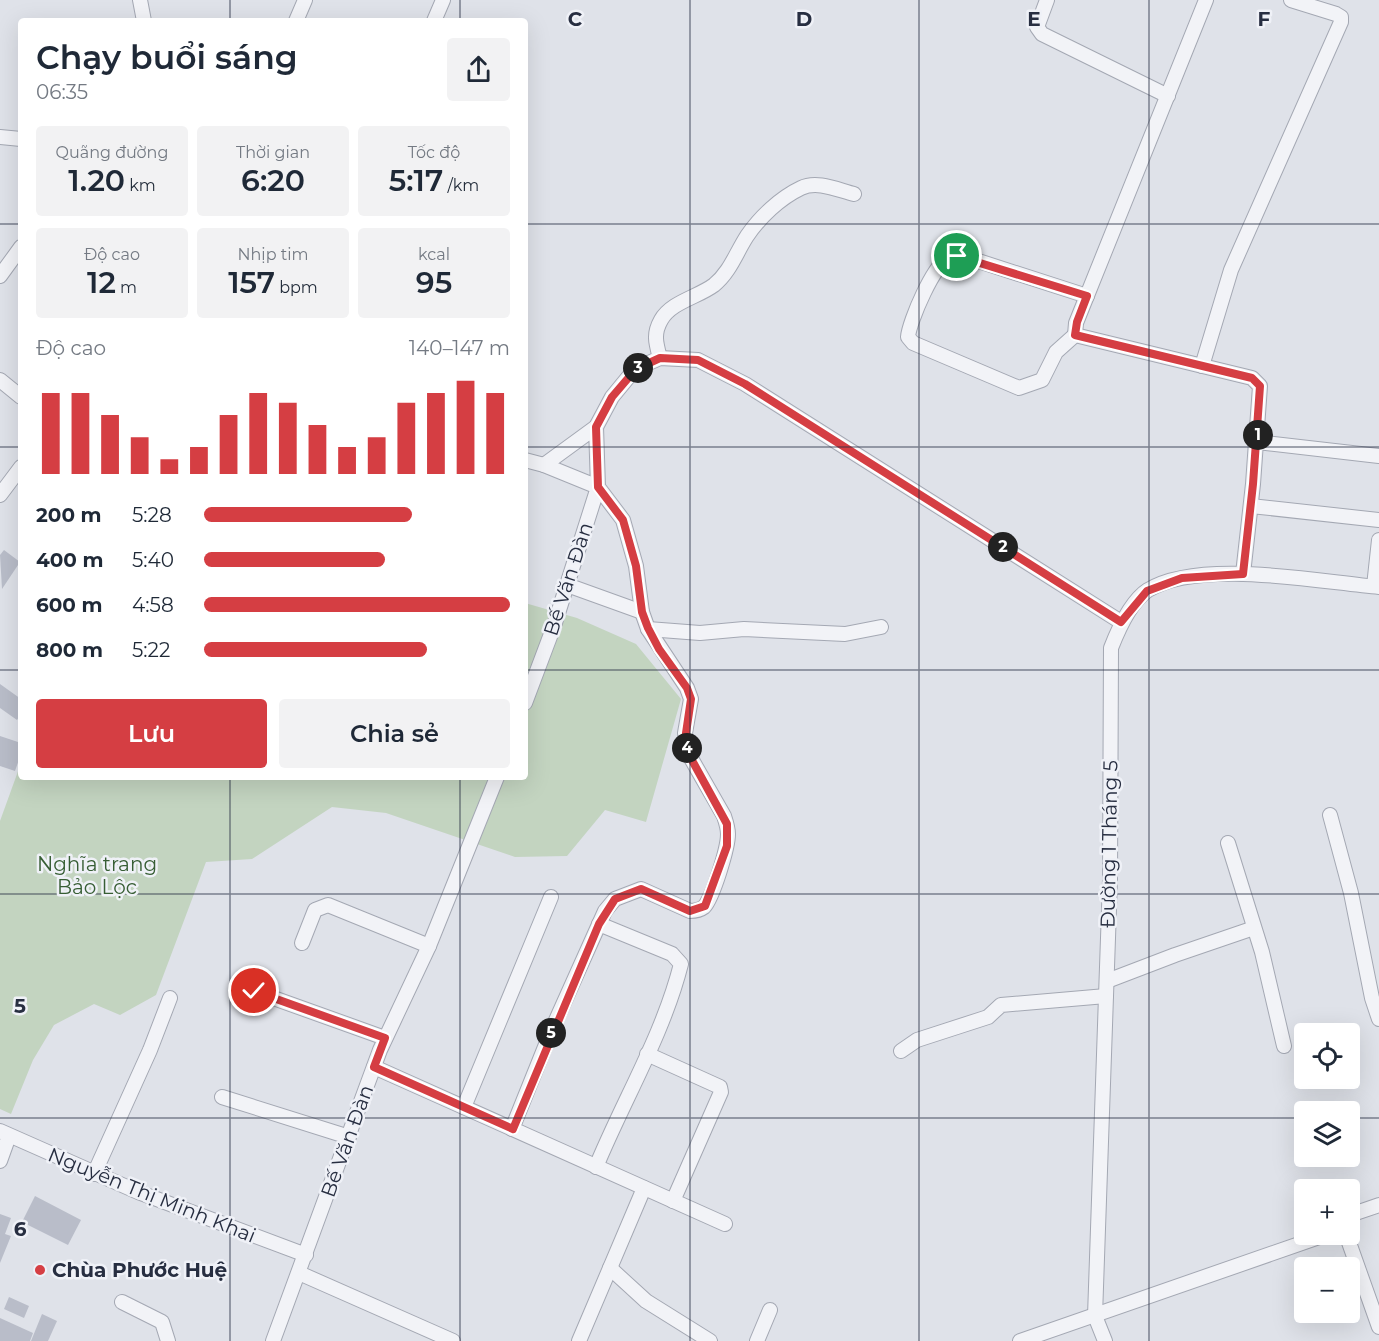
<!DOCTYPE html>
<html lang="vi">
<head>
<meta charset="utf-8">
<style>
	body { margin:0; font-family:Montserrat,sans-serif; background:#f2f2f3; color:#1f2937; height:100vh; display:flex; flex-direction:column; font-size:22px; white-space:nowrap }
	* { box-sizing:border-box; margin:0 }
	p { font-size:20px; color:#747a83 }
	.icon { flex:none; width:33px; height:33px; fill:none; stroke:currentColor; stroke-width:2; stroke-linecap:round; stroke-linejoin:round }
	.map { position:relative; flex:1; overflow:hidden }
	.sheet { position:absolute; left:18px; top:18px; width:510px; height:762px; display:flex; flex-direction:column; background:#fff; border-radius:6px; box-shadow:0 6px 24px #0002 }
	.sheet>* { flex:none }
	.tools { position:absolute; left:1294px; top:1023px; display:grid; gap:12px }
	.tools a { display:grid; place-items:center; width:66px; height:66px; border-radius:6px; background:#fff; box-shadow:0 6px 24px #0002; font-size:30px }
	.pin { position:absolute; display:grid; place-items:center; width:51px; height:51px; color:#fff; margin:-26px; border:3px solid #fff; border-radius:50%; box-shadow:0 2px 6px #0007 }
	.km { position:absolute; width:30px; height:30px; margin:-15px; border-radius:50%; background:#222; color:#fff; font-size:16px; line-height:30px; text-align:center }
	.round { display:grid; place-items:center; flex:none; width:63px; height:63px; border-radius:6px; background:#f2f2f3 }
	.headline { display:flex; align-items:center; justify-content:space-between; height:102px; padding:0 18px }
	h1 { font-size:33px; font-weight:600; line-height:45px }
	.figures { display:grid; grid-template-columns:repeat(3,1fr); gap:9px; height:102px; padding:6px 18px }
	.figures div { display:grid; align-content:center; border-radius:6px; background:#f2f2f3; text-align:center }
	.figures b { font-size:30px; font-weight:600 }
	.figures small { font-size:16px; font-weight:400 }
	.figures p { font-size:16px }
	.chart { height:168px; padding:12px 18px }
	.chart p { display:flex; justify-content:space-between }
	.chart svg { width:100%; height:108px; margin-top:6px; stroke:#d53e43; stroke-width:6 }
	.button { display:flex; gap:12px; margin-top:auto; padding:12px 18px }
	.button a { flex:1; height:69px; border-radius:6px; background:#d53e43; color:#fff; font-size:24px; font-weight:600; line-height:69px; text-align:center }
	.button a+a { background:#f2f2f3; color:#1f2937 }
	ul { padding:0 18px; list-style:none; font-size:20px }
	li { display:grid; grid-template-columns:96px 72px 1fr; align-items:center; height:45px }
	li i { height:15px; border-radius:8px; background:#d53e43 }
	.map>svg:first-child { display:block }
	.green { fill:#c3d4c0 }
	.building { fill:#b9bdc9 }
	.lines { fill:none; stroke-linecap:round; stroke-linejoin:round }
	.minor-casing { stroke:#a4a8b3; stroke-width:16 }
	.minor { stroke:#f2f3f7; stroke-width:14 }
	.route-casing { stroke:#fff; stroke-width:12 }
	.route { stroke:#d53e43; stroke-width:8 }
	.grid { fill:none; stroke:#272e41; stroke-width:1.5; stroke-opacity:0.55 }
	.poi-dot { fill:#d53e43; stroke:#eff1f7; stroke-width:2 }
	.labels { text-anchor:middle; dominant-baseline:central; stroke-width:5; stroke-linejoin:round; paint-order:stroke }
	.street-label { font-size:20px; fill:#272e41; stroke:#eff1f7 }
	.park-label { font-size:20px; fill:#375e34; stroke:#eff1f7 }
	.poi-label { font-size:20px; font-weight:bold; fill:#272e41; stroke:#eff1f7; text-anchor:start }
	.grid-label { font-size:20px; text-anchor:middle; font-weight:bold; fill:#272e41; stroke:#eff1f7; stroke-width:5; stroke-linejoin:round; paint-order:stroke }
</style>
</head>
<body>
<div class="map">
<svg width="1379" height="1341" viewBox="0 0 1379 1341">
	<rect width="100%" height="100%" fill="#dfe2e9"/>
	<path class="green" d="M 525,603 L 577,618 L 636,644 L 681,699 L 646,822 L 605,810 L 567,856 L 515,857 L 386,813 L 332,807 L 252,859 L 206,862 L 156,995 L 120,1015 L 94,1004 L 54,1025 L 33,1060 L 11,1114 L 0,1109 L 0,821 L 21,763 L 21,777 L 525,777 Z"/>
	<g class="building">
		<path d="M 4,550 L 20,562 L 2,589 L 0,555 Z"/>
		<path d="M 0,684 L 21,699 L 21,714 L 17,720 L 0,708 Z"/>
		<path d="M 0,736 L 21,743 L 21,754 L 15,771 L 0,766 Z"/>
		<path d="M 35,1196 L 81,1220 L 68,1245 L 22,1222 Z"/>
		<path d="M 0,1214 L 11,1218 L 5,1234 L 11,1236 L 0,1263 Z"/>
		<path d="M 9,1297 L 29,1306 L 24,1318 L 4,1309 Z"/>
		<path d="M 42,1314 L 57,1321 L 48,1341 L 31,1341 Z"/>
		<path d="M 0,1318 L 33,1333 L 30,1341 L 0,1341 Z"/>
	</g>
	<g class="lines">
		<defs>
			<g id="minor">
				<path d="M 140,0 L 144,21"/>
				<path d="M 1047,0 L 1037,27 L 1042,34 L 1168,96"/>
				<path d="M 1206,0 L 1076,323 L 1075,335 L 1252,378 L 1260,386 L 1253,484 L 1243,574"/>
				<path d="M 296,21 L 305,0"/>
				<path d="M 434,21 L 443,0"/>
				<path d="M 0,137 L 21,139"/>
				<path d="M 0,276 L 21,247"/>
				<path d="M 1075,335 L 1056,352 L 1042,380 L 1019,388 L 913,343 L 908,337 C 909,322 935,261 950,257 C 956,255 963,257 969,258 L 1087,296"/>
				<path d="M 660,358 C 656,343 653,334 661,320 C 671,302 698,297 714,285 C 730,272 736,253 747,236 C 760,217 780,198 801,188 C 817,180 838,190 854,194"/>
				<path d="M 1202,366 L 1231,270 L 1341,22 L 1341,17 L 1336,14 L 1291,0"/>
				<path d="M 0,380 L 21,397"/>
				<path d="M 596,427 L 612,397 L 635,369 L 660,358 L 698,360 L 745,384 L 1121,622"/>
				<path d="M 1257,442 L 1379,456"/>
				<path d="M 525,460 L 544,465"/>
				<path d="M 0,495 L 21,467"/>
				<path d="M 1251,506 L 1379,520"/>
				<path d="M 567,585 L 642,612"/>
				<path d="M 1374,586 L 1379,540"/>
				<path d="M 648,629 L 700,633 L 744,629 L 845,634 L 881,627"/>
				<path d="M 1330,815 L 1351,893 L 1372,998 L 1379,1019"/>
				<path d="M 1228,843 L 1262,952 L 1284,1046"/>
				<path d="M 302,943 L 315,910 L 328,905 L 429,946"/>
				<path d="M 1107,981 L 1175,955 L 1254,928"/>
				<path d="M 254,991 L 385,1038"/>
				<path d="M 901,1051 L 917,1040 L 988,1017 L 1001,1005 L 1106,996"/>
				<path d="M 647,1054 L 720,1087 L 721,1092 L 673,1201"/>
				<path d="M 374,1067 L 725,1224"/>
				<path d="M 222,1097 L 349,1137"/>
				<path d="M 464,1107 L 551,897"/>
				<path d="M 512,1129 L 553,1027 L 605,911 L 615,899 L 641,889 L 690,911 C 695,911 700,910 704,907 C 713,897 728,848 728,834 C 728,828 726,822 724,816 L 688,753 L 685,733 L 691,699 L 687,688 L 648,629 L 642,612 L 636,566 L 623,520 L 598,487 L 544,465 L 596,427 L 598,487 L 554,626 L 525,703"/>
				<path d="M 0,1131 L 138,1192 L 306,1255"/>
				<path d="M 0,1161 L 9,1136"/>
				<path d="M 596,1167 C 624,1099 663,1035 681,964 L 672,954 L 599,924"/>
				<path d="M 94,1174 L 150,1050 L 170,998"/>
				<path d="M 1350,1215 L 1379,1205"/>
				<path d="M 1346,1234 L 1379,1327"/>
				<path d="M 610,1268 L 646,1301 L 710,1341"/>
				<path d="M 299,1273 L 453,1341"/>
				<path d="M 122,1302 L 162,1322 L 168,1341"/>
				<path d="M 273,1341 L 380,1050 L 429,946 L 497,777"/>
				<path d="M 579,1341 L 644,1188"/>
				<path d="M 757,1341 L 770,1310"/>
				<path d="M 1020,1341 L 1328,1234"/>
				<path d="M 1105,1341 L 1095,1316 L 1110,880 L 1111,648 C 1118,630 1131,601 1148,590 C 1200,558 1319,582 1379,587"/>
			</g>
		</defs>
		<use href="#minor" class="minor-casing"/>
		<use href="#minor" class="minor"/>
	</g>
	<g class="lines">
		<defs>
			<path id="route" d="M 254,991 L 385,1038 L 374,1067 L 513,1129 L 599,924 L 615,899 L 641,889 L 690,911 L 705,906 L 727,846 L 727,824 L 688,753 L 686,733 L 691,699 L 687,688 L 659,649 L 648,628 L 642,612 L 636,566 L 623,520 L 598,487 L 596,427 L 612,397 L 636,369 L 660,358 L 698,360 L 745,384 L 1121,622 L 1147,591 L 1182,578 L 1243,574 L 1253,484 L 1260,386 L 1252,378 L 1075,335 L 1077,322 L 1087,296 L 957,256"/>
		</defs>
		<use href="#route" class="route-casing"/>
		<use href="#route" class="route"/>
	</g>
	<path class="grid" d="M 230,0 L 230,21M 460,0 L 460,21M 690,0 L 690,1341M 919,0 L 919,1341M 1149,0 L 1149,1341M 0,224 L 21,224M 525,224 L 1379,224M 0,447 L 21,447M 525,447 L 1379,447M 0,670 L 21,670M 525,670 L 1379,670M 230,777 L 230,1341M 460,777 L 460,1341M 0,894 L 1379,894M 0,1118 L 1305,1118M 1350,1118 L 1379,1118"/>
	<circle class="poi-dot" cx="40" cy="1270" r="6"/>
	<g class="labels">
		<g class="street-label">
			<text transform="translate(568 579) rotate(-72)">Bế Văn Đàn</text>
			<text transform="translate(1109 844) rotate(-89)">Đường 1 Tháng 5</text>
			<text transform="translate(347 1141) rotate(-70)">Bế Văn Đàn</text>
			<text transform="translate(152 1195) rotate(22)">Nguyễn Thị Minh Khai</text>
		</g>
		<g class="park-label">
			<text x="97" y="864">Nghĩa trang<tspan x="97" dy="23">Bảo Lộc</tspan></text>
		</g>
		<g class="poi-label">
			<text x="52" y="1270">Chùa Phước Huệ</text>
		</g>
	</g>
	<g class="grid-label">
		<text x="575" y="26">C</text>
		<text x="804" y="26">D</text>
		<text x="1034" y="26">E</text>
		<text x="1264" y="26">F</text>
		<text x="20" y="1013">5</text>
		<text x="20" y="1236">6</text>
	</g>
</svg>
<div class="tools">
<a><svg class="icon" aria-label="locate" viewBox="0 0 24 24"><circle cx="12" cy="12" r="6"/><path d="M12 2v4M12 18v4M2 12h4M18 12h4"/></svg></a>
<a><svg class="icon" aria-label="layers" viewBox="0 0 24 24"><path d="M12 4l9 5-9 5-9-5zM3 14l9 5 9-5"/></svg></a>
<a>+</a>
<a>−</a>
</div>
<div class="pin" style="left:957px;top:256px;background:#1e9e55"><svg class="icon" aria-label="arrive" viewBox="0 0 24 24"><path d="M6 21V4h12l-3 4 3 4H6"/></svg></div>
<div class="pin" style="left:254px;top:991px;background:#d93025"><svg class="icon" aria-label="check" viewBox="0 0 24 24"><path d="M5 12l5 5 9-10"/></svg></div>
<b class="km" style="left:1258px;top:435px">1</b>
<b class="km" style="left:1003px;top:547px">2</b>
<b class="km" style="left:638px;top:368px">3</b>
<b class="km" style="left:687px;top:748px">4</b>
<b class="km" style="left:551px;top:1033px">5</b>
<section class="sheet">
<div class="headline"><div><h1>Chạy buổi sáng</h1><p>06:35</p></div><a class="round"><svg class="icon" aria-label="share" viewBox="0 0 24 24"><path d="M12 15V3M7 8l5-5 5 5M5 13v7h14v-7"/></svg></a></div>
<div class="figures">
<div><p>Quãng đường</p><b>1.20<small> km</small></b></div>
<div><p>Thời gian</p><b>6:20</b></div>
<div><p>Tốc độ</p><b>5:17<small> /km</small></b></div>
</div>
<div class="figures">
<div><p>Độ cao</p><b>12<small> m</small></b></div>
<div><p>Nhịp tim</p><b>157<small> bpm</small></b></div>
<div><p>kcal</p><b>95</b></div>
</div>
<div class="chart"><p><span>Độ cao</span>140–147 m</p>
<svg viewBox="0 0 160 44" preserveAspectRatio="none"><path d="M5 44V11M15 44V11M25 44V20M35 44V29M45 44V38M55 44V33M65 44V20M75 44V11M85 44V15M95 44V24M105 44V33M115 44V29M125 44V15M135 44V11M145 44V6M155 44V11"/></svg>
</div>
<ul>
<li><b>200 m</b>5:28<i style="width:68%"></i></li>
<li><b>400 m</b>5:40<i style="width:59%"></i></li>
<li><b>600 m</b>4:58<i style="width:100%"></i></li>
<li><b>800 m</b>5:22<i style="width:73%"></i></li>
</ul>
<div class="button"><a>Lưu</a><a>Chia sẻ</a></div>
</section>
</div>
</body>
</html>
